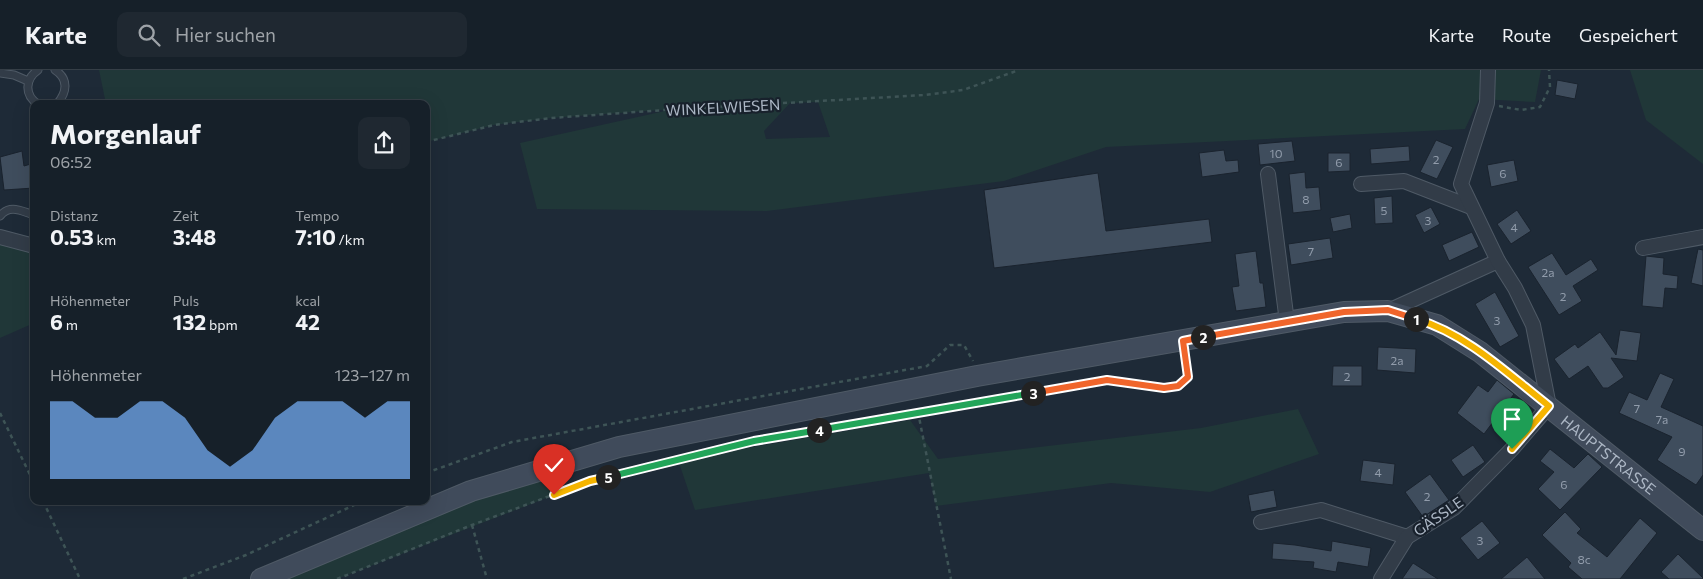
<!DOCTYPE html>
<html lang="de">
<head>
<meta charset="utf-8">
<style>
	body { margin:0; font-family:Commissioner,sans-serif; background:#1f2831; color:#f1f3f6; height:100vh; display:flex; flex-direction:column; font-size:19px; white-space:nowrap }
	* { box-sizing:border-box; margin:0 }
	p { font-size:16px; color:#9ea3a8 }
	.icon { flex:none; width:28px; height:28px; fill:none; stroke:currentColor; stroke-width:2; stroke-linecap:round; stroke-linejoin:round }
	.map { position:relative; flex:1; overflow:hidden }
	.side { position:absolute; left:30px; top:30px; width:400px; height:405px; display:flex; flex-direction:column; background:#162029; border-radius:10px; box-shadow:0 5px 20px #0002,0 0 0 1px #353e46 }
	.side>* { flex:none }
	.pin { position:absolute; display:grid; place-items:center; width:42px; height:42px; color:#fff; margin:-51px -21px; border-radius:50% 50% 50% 0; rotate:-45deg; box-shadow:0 0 5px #0007 }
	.pin .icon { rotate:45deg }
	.km { position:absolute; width:25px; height:25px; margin:-12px; border-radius:50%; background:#222; color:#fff; font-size:14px; line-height:25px; text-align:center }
	.round { display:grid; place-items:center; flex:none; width:52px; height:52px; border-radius:10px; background:#1f2831 }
	.headline { display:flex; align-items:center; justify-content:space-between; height:85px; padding:0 20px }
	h1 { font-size:28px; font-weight:700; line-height:38px }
	.metrics { display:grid; grid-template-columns:repeat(3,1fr); gap:8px; height:85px; padding:5px 20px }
	.metrics div { display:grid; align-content:center }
	.metrics b { font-size:21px; font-weight:700 }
	.metrics small { font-size:14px; font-weight:400 }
	.metrics p { font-size:14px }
	.chart { height:140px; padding:10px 20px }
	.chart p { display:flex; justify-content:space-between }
	.chart svg { width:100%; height:90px; margin-top:5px; fill:#79b3fd; opacity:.7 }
	header { display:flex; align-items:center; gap:30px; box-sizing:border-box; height:70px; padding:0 25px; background:#162029; border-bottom:1px solid #353e46 }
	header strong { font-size:24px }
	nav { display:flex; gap:28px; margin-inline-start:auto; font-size:18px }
	.search { width:350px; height:45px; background:#1f2831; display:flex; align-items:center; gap:12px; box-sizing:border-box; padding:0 18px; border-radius:10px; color:#9ea3a8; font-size:19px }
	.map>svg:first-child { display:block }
	.green { fill:#203738; fill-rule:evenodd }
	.building { fill:#3f4d5d; stroke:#1a232e }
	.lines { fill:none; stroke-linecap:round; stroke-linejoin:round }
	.service-casing { stroke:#4f5a66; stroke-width:9 }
	.minor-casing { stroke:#4f5a66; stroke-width:16 }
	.secondary-casing { stroke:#4f5a66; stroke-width:22 }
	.path { stroke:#3e5456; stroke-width:2.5; stroke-dasharray:4 4; stroke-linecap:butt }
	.service { stroke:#323c48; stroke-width:7 }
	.minor { stroke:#323c48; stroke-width:14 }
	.secondary { stroke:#404b5b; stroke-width:20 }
	.split-1-casing { stroke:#fff; stroke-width:10 }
	.split-2-casing { stroke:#fff; stroke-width:10 }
	.split-3-casing { stroke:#fff; stroke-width:10 }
	.split-4-casing { stroke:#fff; stroke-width:10 }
	.split-5-casing { stroke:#fff; stroke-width:10 }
	.split-6-casing { stroke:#fff; stroke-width:10 }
	.split-1 { stroke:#f5b400; stroke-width:6 }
	.split-2 { stroke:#f0652b; stroke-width:6 }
	.split-3 { stroke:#f0652b; stroke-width:6 }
	.split-4 { stroke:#22a559; stroke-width:6 }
	.split-5 { stroke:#22a559; stroke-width:6 }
	.split-6 { stroke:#f5b400; stroke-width:6 }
	.labels { text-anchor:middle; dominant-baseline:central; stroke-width:4.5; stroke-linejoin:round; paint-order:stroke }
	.number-label { font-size:12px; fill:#919cab }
	.street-label { font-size:15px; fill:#acb7c5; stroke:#18212c }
</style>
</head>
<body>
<header>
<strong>Karte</strong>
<div class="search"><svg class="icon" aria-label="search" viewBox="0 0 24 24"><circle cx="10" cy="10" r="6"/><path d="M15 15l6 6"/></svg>Hier suchen</div>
<nav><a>Karte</a><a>Route</a><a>Gespeichert</a></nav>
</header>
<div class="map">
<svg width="1703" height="509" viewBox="0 0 1703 509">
	<rect width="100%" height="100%" fill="#1e2a37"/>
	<g class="green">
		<path d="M 99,0 L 1541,0 L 1535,32 L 1479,29 L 1465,59 L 1106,77 L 1004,111 L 767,141 L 537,139 L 520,73 L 674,39 L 551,48 L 494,55 L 426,72 L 426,34 L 106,34 ZM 818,32 L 830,67 L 766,69 L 764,61 L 790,33 Z"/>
		<path d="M 1630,0 L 1703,0 L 1703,94 L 1646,50 Z"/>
		<path d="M 0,174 L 34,181 L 34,253 L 0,268 Z"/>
		<path d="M 1298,339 L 1319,384 L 1210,422 L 1111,413 L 936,436 L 929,403 L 695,440 L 678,390 L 910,350 L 938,389 L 1201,358 Z"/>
		<path d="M 547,398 L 554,425 L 337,509 L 261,509 Z"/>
	</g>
	<g class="building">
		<path d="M 1557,10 L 1578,14 L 1575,29 L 1555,25 Z"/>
		<path d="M 1436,70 L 1453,77 L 1437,109 L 1420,102 Z"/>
		<path d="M 1292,71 L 1295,91 L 1260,95 L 1258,74 Z"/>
		<path d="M 1409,76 L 1410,91 L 1371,94 L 1370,79 Z"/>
		<path d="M 1224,80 L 1226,91 L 1238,90 L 1239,102 L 1202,107 L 1199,83 Z"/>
		<path d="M 22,81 L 24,96 L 34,93 L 34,118 L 4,120 L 0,87 Z"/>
		<path d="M 1328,83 L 1350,83 L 1350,101 L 1328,102 Z"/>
		<path d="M 1514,90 L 1518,111 L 1491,117 L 1487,95 Z"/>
		<path d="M 1305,102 L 1306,118 L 1319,117 L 1321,140 L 1293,143 L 1289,104 Z"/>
		<path d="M 1098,103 L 1106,161 L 1209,149 L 1212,172 L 994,198 L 984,120 Z"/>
		<path d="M 1392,126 L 1393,153 L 1375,154 L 1374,128 Z"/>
		<path d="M 1431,137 L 1440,154 L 1424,163 L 1415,145 Z"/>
		<path d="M 1517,140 L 1531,161 L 1511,174 L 1497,154 Z"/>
		<path d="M 1350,144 L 1352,158 L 1333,162 L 1330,148 Z"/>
		<path d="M 1472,162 L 1479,177 L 1449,191 L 1442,175 Z"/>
		<path d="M 1330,168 L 1333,188 L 1291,195 L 1288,174 Z"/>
		<path d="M 1698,179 L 1703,180 L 1703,216 L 1691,213 Z"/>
		<path d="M 1256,181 L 1260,213 L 1263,213 L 1266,237 L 1236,241 L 1232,217 L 1239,216 L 1235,184 Z"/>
		<path d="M 1552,183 L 1566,205 L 1591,189 L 1598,200 L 1573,216 L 1582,231 L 1559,245 L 1528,197 Z"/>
		<path d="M 1646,186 L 1664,188 L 1663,204 L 1678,206 L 1677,219 L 1665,218 L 1663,238 L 1642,236 Z"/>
		<path d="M 1495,222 L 1519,266 L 1500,277 L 1475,234 Z"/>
		<path d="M 1620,260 L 1641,263 L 1637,291 L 1611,288 L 1624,307 L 1608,318 L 1603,318 L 1588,296 L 1569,309 L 1554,289 L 1575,274 L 1578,278 L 1600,262 L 1616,285 Z"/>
		<path d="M 1378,277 L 1416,279 L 1415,303 L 1377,300 Z"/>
		<path d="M 1333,296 L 1362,296 L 1362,316 L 1332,316 Z"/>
		<path d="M 1660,303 L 1674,309 L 1661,337 L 1703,356 L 1703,405 L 1696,415 L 1657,390 L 1672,367 L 1619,343 L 1629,322 L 1647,330 Z"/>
		<path d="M 1497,310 L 1514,324 L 1484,364 L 1457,343 L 1478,315 L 1488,322 Z"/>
		<path d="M 1473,375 L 1485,392 L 1463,407 L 1451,390 Z"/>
		<path d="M 1550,379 L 1574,398 L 1588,384 L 1602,397 L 1560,440 L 1538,419 L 1554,402 L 1540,391 Z"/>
		<path d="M 1363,390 L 1395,394 L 1393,415 L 1360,411 Z"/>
		<path d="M 1430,404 L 1449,430 L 1423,447 L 1405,422 Z"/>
		<path d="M 1274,420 L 1277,437 L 1251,442 L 1248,425 Z"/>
		<path d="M 1565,442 L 1581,459 L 1577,463 L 1607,487 L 1640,448 L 1657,463 L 1620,509 L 1582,509 L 1568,497 L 1571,493 L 1542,465 Z"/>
		<path d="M 1482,451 L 1500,473 L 1478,490 L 1460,468 Z"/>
		<path d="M 1332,471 L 1371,478 L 1368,497 L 1338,492 L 1336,502 L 1313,498 L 1314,492 L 1272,489 L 1273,473 L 1295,475 L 1331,481 Z"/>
		<path d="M 1678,484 L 1703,508 L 1703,509 L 1669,509 L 1661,502 Z"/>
		<path d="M 1527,487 L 1545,509 L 1501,509 Z"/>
		<path d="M 1413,493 L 1438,509 L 1402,509 Z"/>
	</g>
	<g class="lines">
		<defs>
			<g id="service">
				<path d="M 55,0 C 69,9 67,22 57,34"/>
				<path d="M 0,3 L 14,5 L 28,11"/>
				<path d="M 38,34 C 24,25 25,9 38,0"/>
				<path d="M 0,146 C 10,134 21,141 34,145"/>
			</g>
			<g id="minor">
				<path d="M 1268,104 L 1287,252"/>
				<path d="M 1361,114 L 1404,111 L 1471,137"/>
				<path d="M 0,167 L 34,176"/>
				<path d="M 1643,178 L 1703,167"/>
				<path d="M 1388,241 L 1498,191"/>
				<path d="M 1261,452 L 1321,440 L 1407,467"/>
				<path d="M 1381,509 L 1407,467 L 1454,438 L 1512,379 L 1549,336 L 1533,255 L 1515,218 L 1498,191 L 1461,114 L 1487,33 L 1488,0"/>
			</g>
			<g id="secondary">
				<path id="s1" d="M 261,509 L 471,421 L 619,377 L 977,306 L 1344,242 L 1388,241 L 1437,255 L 1480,282 L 1703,460"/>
			</g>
		</defs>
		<use href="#service" class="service-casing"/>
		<use href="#minor" class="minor-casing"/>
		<use href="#secondary" class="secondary-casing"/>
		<g class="path">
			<path d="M 1499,36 L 1521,40 L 1540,37 L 1550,17 L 1549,0"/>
			<path d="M 426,72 L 494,55 L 551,48 L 679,39 L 925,25 L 963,20 L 1019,0"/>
			<path d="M 918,342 L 951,509"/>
			<path d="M 0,343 L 34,413"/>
			<path d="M 426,403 L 512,372 L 927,296 L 950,275 L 964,275 L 973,291"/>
			<path d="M 43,431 L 80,509"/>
			<path d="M 472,455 L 487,509"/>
			<path d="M 183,509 L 246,485 L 363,431"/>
			<path d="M 337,509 L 472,455 L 590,411 L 754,371 L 1107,310 L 1164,318 L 1178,316 L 1187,307 L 1185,287"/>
		</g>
		<use href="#service" class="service"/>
		<use href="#minor" class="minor"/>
		<use href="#secondary" class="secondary"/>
	</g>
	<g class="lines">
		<defs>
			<path id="split-1" d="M 1416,249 C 1467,264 1508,304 1549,336 L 1512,379"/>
			<path id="split-2" d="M 1203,267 L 1344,242 L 1388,240 L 1416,249"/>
			<path id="split-3" d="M 1033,323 L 1107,310 L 1164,318 L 1178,316 L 1188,307 L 1183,271 L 1203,267"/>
			<path id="split-4" d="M 819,360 L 1033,323"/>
			<path id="split-5" d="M 608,407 L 754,371 L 819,360"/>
			<path id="split-6" d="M 554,425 L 590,411 L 608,407"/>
		</defs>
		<use href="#split-1" class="split-1-casing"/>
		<use href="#split-2" class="split-2-casing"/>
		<use href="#split-3" class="split-3-casing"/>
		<use href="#split-4" class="split-4-casing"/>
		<use href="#split-5" class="split-5-casing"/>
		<use href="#split-6" class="split-6-casing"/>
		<use href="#split-1" class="split-1"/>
		<use href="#split-2" class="split-2"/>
		<use href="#split-3" class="split-3"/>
		<use href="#split-4" class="split-4"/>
		<use href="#split-5" class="split-5"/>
		<use href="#split-6" class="split-6"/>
	</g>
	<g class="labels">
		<g class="number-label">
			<text x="1276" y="83">10</text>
			<text x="1436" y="89">2</text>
			<text x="1339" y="92">6</text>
			<text x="1503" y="103">6</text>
			<text x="1306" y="129">8</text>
			<text x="1384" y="140">5</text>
			<text x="1428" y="150">3</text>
			<text x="1514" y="157">4</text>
			<text x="1311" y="181">7</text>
			<text x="1548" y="202">2a</text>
			<text x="1563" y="226">2</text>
			<text x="1497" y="250">3</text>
			<text x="1397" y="290">2a</text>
			<text x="1347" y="306">2</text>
			<text x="1637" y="338">7</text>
			<text x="1662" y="349">7a</text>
			<text x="1682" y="381">9</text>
			<text x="1378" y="402">4</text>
			<text x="1564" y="414">6</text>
			<text x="1427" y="426">2</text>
			<text x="1480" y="470">3</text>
			<text x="1584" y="489">8c</text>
		</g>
		<g class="street-label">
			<text transform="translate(723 37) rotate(-3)">WINKELWIESEN</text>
			<text stroke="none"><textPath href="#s1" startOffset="1430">HAUPTSTRASSE</textPath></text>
			<text transform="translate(1438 446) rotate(-35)">GÄSSLE</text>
		</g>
	</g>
</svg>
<div class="pin" style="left:1512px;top:379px;background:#1e9e55"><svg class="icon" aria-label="arrive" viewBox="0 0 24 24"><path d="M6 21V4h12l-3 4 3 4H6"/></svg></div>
<div class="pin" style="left:554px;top:425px;background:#d93025"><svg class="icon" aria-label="check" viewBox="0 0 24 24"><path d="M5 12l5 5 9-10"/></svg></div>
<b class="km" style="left:1416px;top:249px">1</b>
<b class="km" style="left:1203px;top:267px">2</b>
<b class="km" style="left:1033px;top:323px">3</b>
<b class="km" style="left:819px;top:360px">4</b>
<b class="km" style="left:608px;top:407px">5</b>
<section class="side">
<div class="headline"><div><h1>Morgenlauf</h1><p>06:52</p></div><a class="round"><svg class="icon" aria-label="share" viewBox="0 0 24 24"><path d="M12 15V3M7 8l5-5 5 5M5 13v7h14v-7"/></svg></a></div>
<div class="metrics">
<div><p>Distanz</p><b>0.53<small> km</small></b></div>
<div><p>Zeit</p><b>3:48</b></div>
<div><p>Tempo</p><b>7:10<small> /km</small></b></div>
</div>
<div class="metrics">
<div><p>Höhenmeter</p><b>6<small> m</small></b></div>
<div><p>Puls</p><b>132<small> bpm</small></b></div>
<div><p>kcal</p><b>42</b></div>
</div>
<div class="chart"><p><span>Höhenmeter</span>123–127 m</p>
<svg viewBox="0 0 160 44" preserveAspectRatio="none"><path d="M0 44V6L10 6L20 14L30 14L40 6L50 6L60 14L70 30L80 38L90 30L100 14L110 6L120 6L130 6L140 14L150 6L160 6V44z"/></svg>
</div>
</section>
</div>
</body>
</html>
